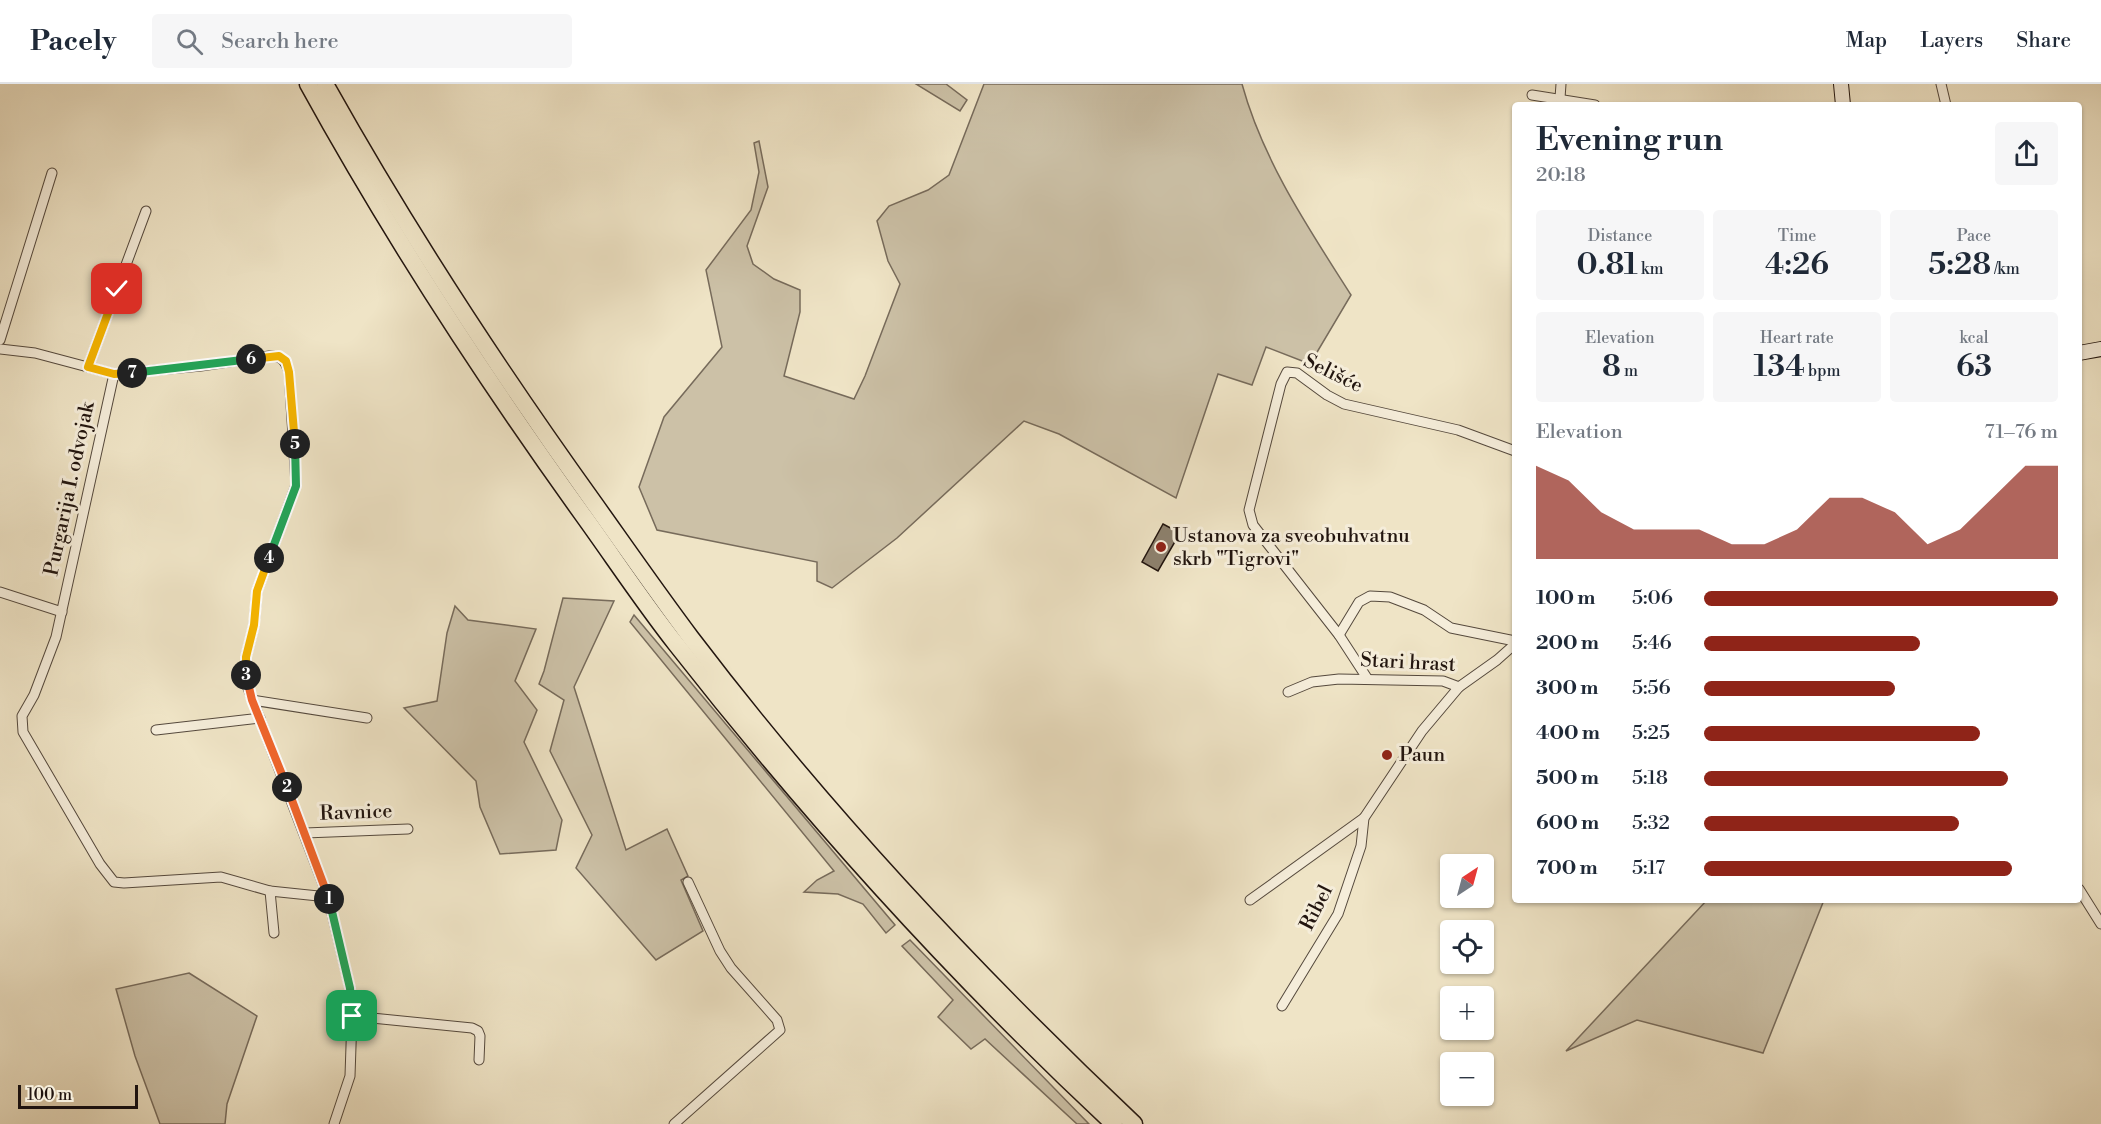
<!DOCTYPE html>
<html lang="en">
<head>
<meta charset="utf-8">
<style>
	body { margin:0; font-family:"Libre Bodoni",serif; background:#f6f6f7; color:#1f2937; height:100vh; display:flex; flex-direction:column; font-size:22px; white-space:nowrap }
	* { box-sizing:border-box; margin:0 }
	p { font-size:20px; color:#747a83 }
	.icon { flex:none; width:33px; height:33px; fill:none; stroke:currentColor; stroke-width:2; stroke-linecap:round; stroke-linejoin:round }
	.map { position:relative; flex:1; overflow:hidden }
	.drawer { position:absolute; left:1512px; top:18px; width:570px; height:801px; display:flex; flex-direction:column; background:#fff; border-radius:6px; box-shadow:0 2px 4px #0004 }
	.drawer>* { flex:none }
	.needle { width:39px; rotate:36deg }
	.controls { position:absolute; left:1440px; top:770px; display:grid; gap:12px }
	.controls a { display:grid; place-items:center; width:54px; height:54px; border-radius:6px; background:#fff; box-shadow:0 2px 4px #0004; font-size:30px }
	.scale { position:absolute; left:18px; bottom:15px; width:120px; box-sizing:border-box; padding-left:6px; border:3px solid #22150f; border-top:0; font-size:16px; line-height:21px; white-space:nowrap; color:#22150f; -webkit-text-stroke:4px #f5edda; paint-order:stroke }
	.pin { position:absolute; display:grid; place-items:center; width:51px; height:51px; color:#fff; margin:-26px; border-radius:12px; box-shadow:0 3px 9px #0006 }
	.km { position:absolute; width:30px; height:30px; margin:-15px; border-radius:50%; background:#222; color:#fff; font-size:16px; line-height:30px; text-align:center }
	.round { display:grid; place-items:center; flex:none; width:63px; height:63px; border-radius:6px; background:#f6f6f7 }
	.head { display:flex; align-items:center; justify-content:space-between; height:102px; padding:0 24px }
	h1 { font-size:33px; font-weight:600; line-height:45px }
	.figures { display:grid; grid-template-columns:repeat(3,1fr); gap:9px; height:102px; padding:6px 24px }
	.figures div { display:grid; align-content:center; border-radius:6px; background:#f6f6f7; text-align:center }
	.figures b { font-size:30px; font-weight:600 }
	.figures small { font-size:16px; font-weight:400 }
	.figures p { font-size:16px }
	.chart { height:168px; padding:12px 24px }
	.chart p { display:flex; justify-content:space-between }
	.chart svg { width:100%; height:108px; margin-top:6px; fill:#8f2418; opacity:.7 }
	ul { padding:0 24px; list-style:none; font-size:20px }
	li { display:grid; grid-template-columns:96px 72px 1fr; align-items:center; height:45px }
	li i { height:15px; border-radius:8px; background:#8f2418 }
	header { display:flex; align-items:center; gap:36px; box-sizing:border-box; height:84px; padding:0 30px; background:#fff; border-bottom:2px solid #e0e1e3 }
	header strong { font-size:28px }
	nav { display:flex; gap:33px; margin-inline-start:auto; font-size:21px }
	.search { width:420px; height:54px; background:#f6f6f7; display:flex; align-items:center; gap:15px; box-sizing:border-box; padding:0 21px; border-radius:6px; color:#747a83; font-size:22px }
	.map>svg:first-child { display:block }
	.green { fill:#ccc1a7; stroke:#776b5b; stroke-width:1.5 }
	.building { fill:#8d816e; stroke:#22150f; stroke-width:1.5 }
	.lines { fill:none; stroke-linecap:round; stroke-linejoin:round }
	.street-casing { stroke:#55493d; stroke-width:11 }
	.secondary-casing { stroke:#22150f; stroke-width:16 }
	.highway-casing { stroke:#22150f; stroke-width:19 }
	.street { stroke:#f5edda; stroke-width:9 }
	.secondary { stroke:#f5edda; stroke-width:14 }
	.highway { stroke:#efe4c6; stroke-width:16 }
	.split-1-casing { stroke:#fff; stroke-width:12 }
	.split-2-casing { stroke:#fff; stroke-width:12 }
	.split-3-casing { stroke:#fff; stroke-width:12 }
	.split-4-casing { stroke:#fff; stroke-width:12 }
	.split-5-casing { stroke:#fff; stroke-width:12 }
	.split-6-casing { stroke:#fff; stroke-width:12 }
	.split-7-casing { stroke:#fff; stroke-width:12 }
	.split-8-casing { stroke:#fff; stroke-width:12 }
	.split-1 { stroke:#22a559; stroke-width:8 }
	.split-2 { stroke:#f0652b; stroke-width:8 }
	.split-3 { stroke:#f0652b; stroke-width:8 }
	.split-4 { stroke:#f5b400; stroke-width:8 }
	.split-5 { stroke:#22a559; stroke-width:8 }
	.split-6 { stroke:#f5b400; stroke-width:8 }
	.split-7 { stroke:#22a559; stroke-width:8 }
	.split-8 { stroke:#f5b400; stroke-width:8 }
	.poi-dot { fill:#8f2418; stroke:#f5edda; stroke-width:2 }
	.labels { text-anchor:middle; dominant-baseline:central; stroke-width:6; stroke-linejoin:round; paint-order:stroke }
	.street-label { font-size:20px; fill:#22150f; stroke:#f5edda }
	.poi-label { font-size:20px; fill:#22150f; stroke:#f5edda; text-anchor:start }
</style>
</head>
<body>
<header>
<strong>Pacely</strong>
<div class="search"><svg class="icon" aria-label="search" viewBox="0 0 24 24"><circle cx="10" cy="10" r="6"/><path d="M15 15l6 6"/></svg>Search here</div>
<nav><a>Map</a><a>Layers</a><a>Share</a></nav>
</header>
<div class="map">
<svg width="2101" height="1040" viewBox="0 0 2101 1040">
	<rect width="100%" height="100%" fill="#efe4c6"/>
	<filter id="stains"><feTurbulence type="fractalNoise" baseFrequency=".00333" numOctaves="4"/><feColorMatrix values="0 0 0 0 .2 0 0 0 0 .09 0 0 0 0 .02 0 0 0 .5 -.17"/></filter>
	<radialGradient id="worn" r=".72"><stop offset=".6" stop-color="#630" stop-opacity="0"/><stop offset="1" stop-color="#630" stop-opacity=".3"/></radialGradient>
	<g class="green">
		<path d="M 916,0 L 946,0 L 967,16 L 960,27 Z"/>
		<path d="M 984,0 L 1242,0 C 1263,77 1309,145 1351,211 L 1310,280 L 1266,263 L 1252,301 L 1218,290 L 1176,414 L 1059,350 L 1024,337 L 897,454 L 832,504 L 817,497 L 817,478 L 657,446 L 639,403 L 664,333 L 722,263 L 706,186 L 751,126 L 759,88 L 754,59 L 759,57 L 768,103 L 747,162 L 753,180 L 774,195 L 800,206 L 800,228 L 784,292 L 854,315 L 865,292 L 900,200 L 888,177 L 877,137 L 889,122 L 928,106 L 949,91 Z"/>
		<path d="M 563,514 L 614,517 L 574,603 L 626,766 L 667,745 L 688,792 L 681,796 L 703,847 L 656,876 L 576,784 L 592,751 L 550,667 L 564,616 L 539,600 L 544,587 Z"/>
		<path d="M 455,522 L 468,536 L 536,545 L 515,597 L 537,626 L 524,658 L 562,736 L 556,766 L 500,770 L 480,723 L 476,697 L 404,624 L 437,617 L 447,549 Z"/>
		<path d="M 634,531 L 895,841 L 886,849 L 863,820 L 838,810 L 804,808 L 817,796 L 834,787 L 630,538 Z"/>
		<path d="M 1707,816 L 1824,816 L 1763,969 L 1637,936 L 1566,967 Z"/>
		<path d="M 910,856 L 1089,1040 L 1077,1040 L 985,955 L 971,965 L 938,933 L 953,916 L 902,862 Z"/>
		<path d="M 189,889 L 257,932 L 227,1020 L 225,1040 L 160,1040 L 135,972 L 116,905 Z"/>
	</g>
	<path class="building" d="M 1163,440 L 1180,449 L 1158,487 L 1142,478 Z"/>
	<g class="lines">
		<defs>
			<g id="street">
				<path d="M 1941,0 L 1946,21"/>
				<path d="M 1532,11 L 1595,21"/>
				<path d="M 1560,14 L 1561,0"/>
				<path d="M 0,256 L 52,89"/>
				<path d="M 0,265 L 35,269 L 114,290 L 201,282 L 269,272 C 282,272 285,276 289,288 L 296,401 L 257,507 L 254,541 L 246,573 L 245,596 L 328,813 L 350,904 L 352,932 L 350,992 L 334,1040"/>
				<path d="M 88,283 L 146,127"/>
				<path d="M 114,290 L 56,553 L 34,611 L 22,632 L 23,648 L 100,780 L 114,798 L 124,799 L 221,793 L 270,807 L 328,813"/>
				<path d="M 0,508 L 62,528"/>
				<path d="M 1339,551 L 1359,518 L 1370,512 L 1390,513 L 1424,526 L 1451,544 L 1515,557"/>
				<path d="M 1367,594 L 1339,551 L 1253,441 L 1249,426 L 1281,300 L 1287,288 L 1297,289 L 1327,311 L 1344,320 L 1458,346 L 1515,367"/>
				<path d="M 1288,608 L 1312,598 L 1339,595 L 1443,597 L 1459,603 L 1497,576 L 1515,560"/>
				<path d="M 252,616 L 367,634"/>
				<path d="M 156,646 L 260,634"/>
				<path d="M 305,749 L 408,745"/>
				<path d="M 2079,805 L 2101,840"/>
				<path d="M 270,807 L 274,849"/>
				<path d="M 1250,816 L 1364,734"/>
				<path d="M 1282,922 L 1338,830 L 1361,762 L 1364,734 L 1422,647 L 1459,603"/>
				<path d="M 352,932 L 472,944 L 478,947 L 480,952 L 479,976"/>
				<path d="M 674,1040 L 780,946 L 777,936 L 731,884 L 720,867 L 688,798"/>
			</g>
			<g id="secondary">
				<path d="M 1841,0 L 1843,21"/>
				<path d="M 2079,269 L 2101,265"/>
			</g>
			<g id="highway">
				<path d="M 308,0 C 390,149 483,292 583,431 C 614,474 643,518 676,560 C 809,730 955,892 1114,1040"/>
				<path d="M 325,0 C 406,145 497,284 594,419 C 626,464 658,510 691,554 C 824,729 975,890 1134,1040"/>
			</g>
		</defs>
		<use href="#street" class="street-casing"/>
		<use href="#secondary" class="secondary-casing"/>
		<use href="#highway" class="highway-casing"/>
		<use href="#street" class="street"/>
		<use href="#secondary" class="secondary"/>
		<use href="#highway" class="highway"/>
	</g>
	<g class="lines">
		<defs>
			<path id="split-1" d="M 329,815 L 350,904 L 352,932"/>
			<path id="split-2" d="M 287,703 L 329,815"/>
			<path id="split-3" d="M 246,591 L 252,616 L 287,703"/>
			<path id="split-4" d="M 246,591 L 246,573 L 254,541 L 257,507 L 269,474"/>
			<path id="split-5" d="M 269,474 L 296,402 L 295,360"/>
			<path id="split-6" d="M 251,275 L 279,272 L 286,277 L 289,288 L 295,360"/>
			<path id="split-7" d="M 132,289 L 251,275"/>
			<path id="split-8" d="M 117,205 L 88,283 L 114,290 L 132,289"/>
		</defs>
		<use href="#split-1" class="split-1-casing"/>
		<use href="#split-2" class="split-2-casing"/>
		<use href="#split-3" class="split-3-casing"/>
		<use href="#split-4" class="split-4-casing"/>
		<use href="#split-5" class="split-5-casing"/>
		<use href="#split-6" class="split-6-casing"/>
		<use href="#split-7" class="split-7-casing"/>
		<use href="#split-8" class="split-8-casing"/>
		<use href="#split-1" class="split-1"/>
		<use href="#split-2" class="split-2"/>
		<use href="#split-3" class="split-3"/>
		<use href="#split-4" class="split-4"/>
		<use href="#split-5" class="split-5"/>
		<use href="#split-6" class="split-6"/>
		<use href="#split-7" class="split-7"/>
		<use href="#split-8" class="split-8"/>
	</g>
	<g class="poi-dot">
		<circle cx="1161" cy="463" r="6"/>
		<circle cx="1387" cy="671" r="6"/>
	</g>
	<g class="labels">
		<g class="street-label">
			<text transform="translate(1333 290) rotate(26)">Selišće</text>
			<text transform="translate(70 405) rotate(-78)">Purgarija I. odvojak</text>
			<text transform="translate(1408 579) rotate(3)">Stari hrast</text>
			<text transform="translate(356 729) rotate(-2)">Ravnice</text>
			<text transform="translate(1317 824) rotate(-63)">Ribel</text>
		</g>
		<g class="poi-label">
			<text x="1173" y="452">Ustanova za sveobuhvatnu<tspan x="1173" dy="23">skrb "Tigrovi"</tspan></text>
			<text x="1399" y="671">Paun</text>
		</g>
	</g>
	<rect width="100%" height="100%" filter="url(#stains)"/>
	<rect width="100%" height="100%" fill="url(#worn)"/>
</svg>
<div class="controls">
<a><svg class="needle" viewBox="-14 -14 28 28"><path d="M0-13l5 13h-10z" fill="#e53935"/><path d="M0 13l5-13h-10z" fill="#747a83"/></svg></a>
<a><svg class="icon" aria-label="locate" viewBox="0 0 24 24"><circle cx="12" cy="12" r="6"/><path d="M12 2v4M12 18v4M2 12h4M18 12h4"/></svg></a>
<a>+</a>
<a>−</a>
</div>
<div class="scale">100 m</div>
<div class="pin" style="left:352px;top:932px;background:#1e9e55"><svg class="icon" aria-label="arrive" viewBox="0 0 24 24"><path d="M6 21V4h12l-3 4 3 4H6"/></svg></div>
<div class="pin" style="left:117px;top:205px;background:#d93025"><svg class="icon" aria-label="check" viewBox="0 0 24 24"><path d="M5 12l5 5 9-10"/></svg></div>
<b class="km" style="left:329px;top:815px">1</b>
<b class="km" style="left:287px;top:703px">2</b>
<b class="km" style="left:246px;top:591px">3</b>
<b class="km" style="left:269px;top:474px">4</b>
<b class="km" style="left:295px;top:360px">5</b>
<b class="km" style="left:251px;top:275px">6</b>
<b class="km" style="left:132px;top:289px">7</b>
<section class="drawer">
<div class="head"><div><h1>Evening run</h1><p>20:18</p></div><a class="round"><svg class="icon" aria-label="share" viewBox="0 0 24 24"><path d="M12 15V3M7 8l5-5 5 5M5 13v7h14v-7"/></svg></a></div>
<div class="figures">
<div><p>Distance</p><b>0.81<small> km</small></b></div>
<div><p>Time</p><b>4:26</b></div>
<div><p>Pace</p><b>5:28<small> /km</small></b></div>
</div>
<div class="figures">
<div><p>Elevation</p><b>8<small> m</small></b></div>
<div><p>Heart rate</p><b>134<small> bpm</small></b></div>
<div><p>kcal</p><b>63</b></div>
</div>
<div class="chart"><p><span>Elevation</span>71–76 m</p>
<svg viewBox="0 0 160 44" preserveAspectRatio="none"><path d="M0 44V6L10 12L20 25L30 32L40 32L50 32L60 38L70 38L80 32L90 19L100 19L110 25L120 38L130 32L140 19L150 6L160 6V44z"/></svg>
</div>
<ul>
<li><b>100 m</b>5:06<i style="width:100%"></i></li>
<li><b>200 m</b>5:46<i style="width:61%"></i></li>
<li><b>300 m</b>5:56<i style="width:54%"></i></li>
<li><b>400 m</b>5:25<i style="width:78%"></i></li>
<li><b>500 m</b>5:18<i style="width:86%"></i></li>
<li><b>600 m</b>5:32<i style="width:72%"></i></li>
<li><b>700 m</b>5:17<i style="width:87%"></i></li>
</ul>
</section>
</div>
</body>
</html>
